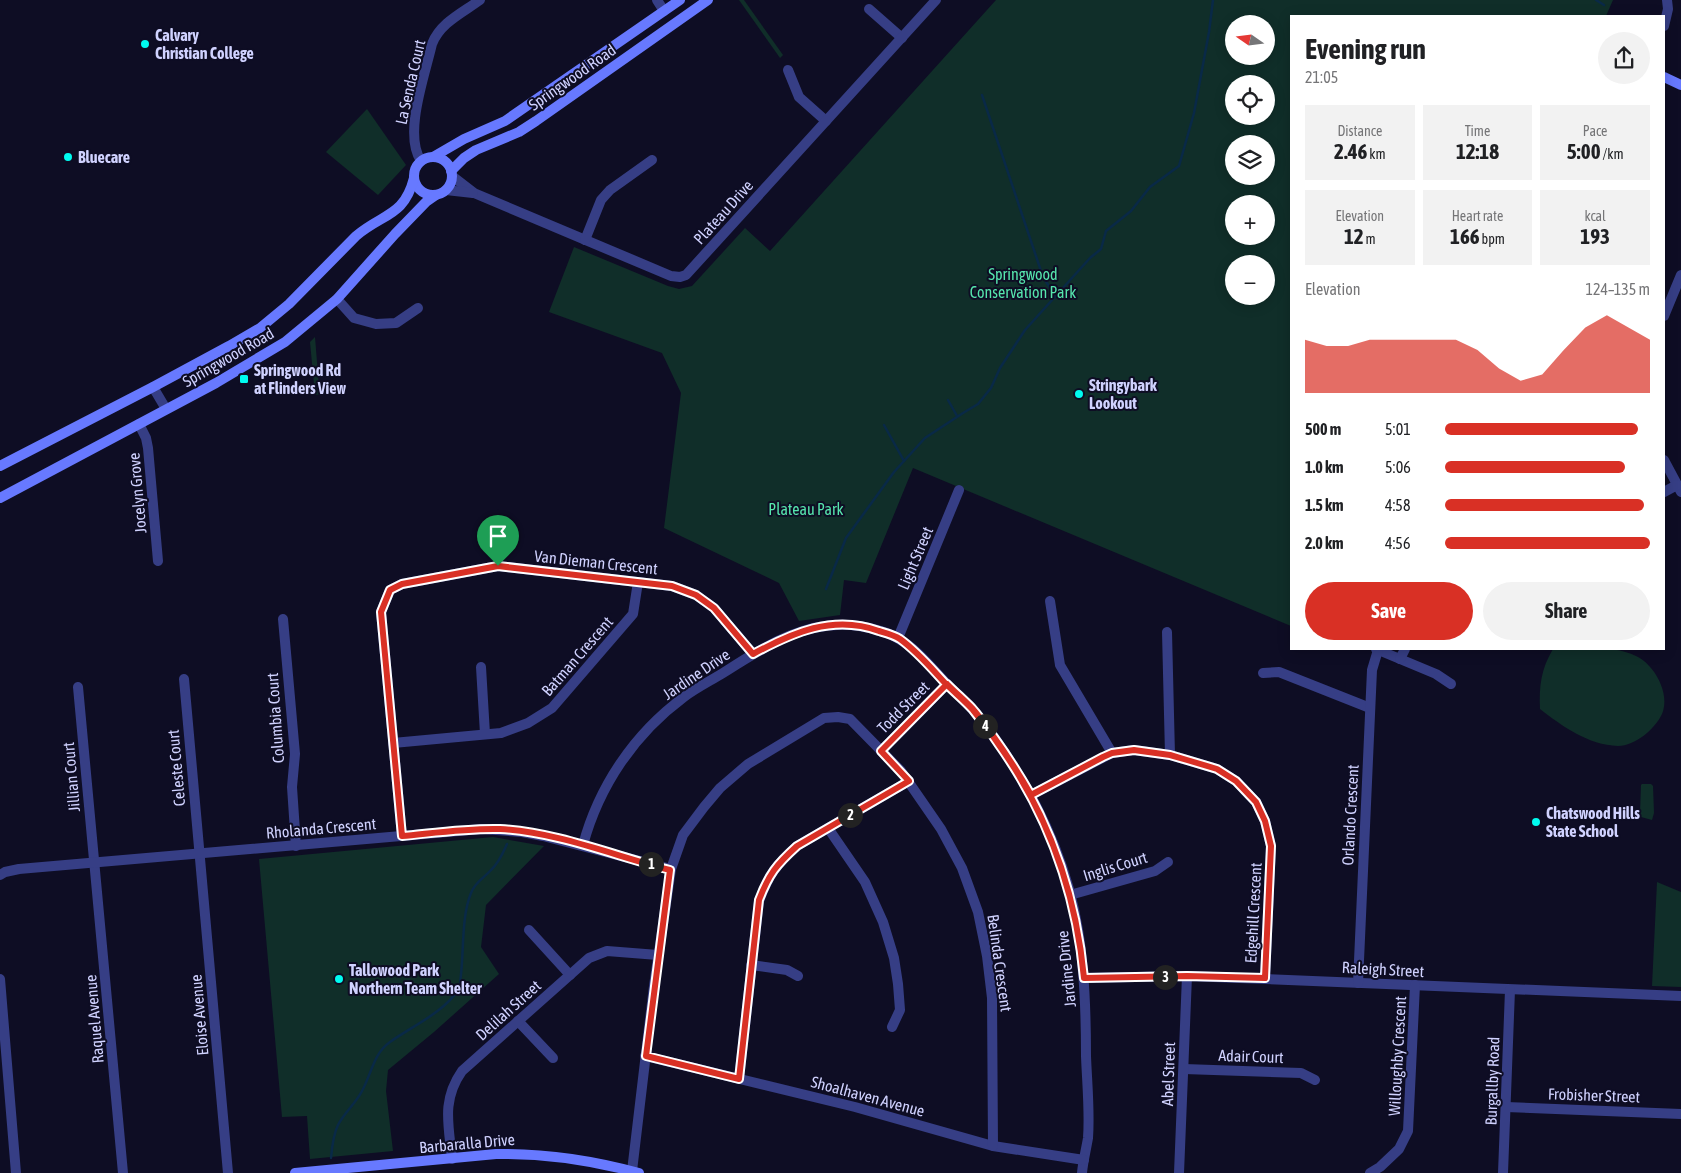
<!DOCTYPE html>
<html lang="en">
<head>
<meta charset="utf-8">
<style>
	body { margin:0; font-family:"Asap Condensed",sans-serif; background:#f2f2f2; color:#202124; height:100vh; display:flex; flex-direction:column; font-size:19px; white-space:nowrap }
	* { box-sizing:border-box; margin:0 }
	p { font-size:16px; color:#757577 }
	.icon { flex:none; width:28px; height:28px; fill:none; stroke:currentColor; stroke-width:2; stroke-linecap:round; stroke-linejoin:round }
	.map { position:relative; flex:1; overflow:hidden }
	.drawer { position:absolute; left:1290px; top:15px; width:375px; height:635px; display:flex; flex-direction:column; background:#fff; border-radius:0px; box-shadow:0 2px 12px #0003 }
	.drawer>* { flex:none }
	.needle { width:32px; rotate:284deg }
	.controls { position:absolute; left:1225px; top:15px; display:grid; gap:10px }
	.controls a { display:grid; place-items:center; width:50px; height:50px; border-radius:50%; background:#fff; box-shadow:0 2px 12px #0003; font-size:25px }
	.pin { position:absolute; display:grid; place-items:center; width:42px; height:42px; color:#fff; margin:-51px -21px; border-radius:50% 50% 50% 0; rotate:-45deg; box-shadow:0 0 5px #0007 }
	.pin .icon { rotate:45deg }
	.km { position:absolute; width:25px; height:25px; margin:-12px; border-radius:50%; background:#222; color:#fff; font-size:14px; line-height:25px; text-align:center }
	.round { display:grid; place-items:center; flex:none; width:52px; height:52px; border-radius:26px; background:#f2f2f2 }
	.overview { display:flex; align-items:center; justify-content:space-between; height:85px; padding:0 15px }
	h1 { font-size:28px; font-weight:700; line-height:38px }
	.stats { display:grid; grid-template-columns:repeat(3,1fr); gap:8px; height:85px; padding:5px 15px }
	.stats div { display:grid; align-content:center; border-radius:0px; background:#f2f2f2; text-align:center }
	.stats b { font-size:21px; font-weight:700 }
	.stats small { font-size:14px; font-weight:400 }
	.stats p { font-size:14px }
	.chart { height:140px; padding:10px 15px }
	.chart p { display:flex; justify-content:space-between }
	.chart svg { width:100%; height:90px; margin-top:5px; fill:#d93025; opacity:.7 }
	.action { display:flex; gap:10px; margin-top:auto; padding:10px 15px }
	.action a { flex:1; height:58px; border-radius:30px; background:#d93025; color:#fff; font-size:20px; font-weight:700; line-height:58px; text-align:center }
	.action a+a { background:#f2f2f2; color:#202124 }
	ul { padding:0 15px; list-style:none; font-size:16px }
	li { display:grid; grid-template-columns:80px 60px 1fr; align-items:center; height:38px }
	li i { height:12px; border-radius:6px; background:#d93025 }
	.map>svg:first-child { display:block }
	.green { fill:#102e29; fill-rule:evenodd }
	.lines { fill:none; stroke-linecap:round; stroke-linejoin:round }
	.stream { stroke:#092947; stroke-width:2.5 }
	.street { stroke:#363e85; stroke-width:10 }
	.secondary { stroke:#6779ff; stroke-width:10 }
	.route-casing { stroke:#fff; stroke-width:10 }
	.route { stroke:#d93025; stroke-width:6 }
	.poi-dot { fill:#00fbf0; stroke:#0e0d24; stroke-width:2 }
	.labels { text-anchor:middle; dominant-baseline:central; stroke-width:4; stroke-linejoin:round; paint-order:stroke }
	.poi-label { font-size:16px; font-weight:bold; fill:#d0d2ff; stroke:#0e0d24; text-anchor:start }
	.street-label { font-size:16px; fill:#d0d2ff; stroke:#0e0d24 }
	.park-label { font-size:16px; fill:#56e5ad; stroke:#0e0d24 }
</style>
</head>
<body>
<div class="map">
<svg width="1681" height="1173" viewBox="0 0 1681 1173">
	<rect width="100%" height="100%" fill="#0e0d24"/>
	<g class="green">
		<path d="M 739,0 L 744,0 L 783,55 L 780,58 Z"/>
		<path d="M 996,0 L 1613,0 L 1606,16 L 1291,16 L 1291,626 L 913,468 L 866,583 L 844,580 L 840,615 L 799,621 L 779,583 L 664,528 L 681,393 L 662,353 L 549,312 L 574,247 L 668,286 L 679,289 L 692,286 L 745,228 L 770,251 ZM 1234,24 L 1266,24 L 1266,56 L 1234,56 ZM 1234,84 L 1266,84 L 1266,116 L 1234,116 ZM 1234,144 L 1266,144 L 1266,176 L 1234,176 ZM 1234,204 L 1266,204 L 1266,236 L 1234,236 ZM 1234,264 L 1266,264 L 1266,296 L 1234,296 Z"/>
		<path d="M 367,109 L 406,165 L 378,195 L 326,152 Z"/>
		<path d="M 315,337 L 319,387 L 325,391 L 326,394 L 315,395 L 310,342 Z"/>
		<path d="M 1553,649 C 1580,649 1611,644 1636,656 C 1654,664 1671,694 1662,714 C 1655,729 1635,746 1618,746 C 1588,745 1562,726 1540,709 C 1539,686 1541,669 1553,649 Z"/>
		<path d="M 1642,784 L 1651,784 L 1653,786 L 1654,813 L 1652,820 L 1641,817 L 1640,814 L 1641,785 Z"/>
		<path d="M 493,837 L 544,846 L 486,905 L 481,947 L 499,974 L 434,1032 L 388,1070 L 386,1091 L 393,1151 L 310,1159 L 307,1116 L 282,1117 L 259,859 Z"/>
		<path d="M 1657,882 L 1681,892 L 1681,987 L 1652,986 Z"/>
	</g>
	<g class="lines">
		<g class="stream">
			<path d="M 1596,0 L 1604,5"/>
			<path d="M 982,95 L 1043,277 L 1056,297"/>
			<path d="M 948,400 L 957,416"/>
			<path d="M 884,425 L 904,461"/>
			<path d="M 826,589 L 846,538 L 894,472 L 925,438 L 963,413 L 978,404 L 991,388 L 1000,368 L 1025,330 L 1090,258 L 1101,249 L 1106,231 L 1131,211 L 1150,187 L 1179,166 L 1194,113 L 1209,32 L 1213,0"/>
			<path d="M 331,1158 C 332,1147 333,1135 338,1125 C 344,1113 356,1103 362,1091 C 372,1073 373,1054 390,1042 C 414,1025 443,1013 459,989 C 465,959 460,920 471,893 C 475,882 484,878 491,870 C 499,863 503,853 507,844"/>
		</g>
		<g class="street">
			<path d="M 657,0 L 664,11"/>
			<path d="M 869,9 L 902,38"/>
			<path d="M 1664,26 L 1668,9 L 1667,0"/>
			<path d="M 788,70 L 799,97 L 826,121"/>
			<path d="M 421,161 C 403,134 425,75 432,44 C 440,23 462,13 480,0"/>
			<path d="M 452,176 L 474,193 L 671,276 L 680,277 L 686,275 L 936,0"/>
			<path d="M 446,190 L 473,193"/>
			<path d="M 585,240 L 601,200 L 610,190 L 652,160"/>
			<path d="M 337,299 L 354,318 L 376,324 L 396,323 L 418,308"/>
			<path d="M 1664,316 L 1681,275"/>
			<path d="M 153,387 L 166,409"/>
			<path d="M 139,424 L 146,438 L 148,448 L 158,561"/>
			<path d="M 1664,460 L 1681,492"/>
			<path d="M 1664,492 L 1677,485"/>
			<path d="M 1050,601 L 1060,665 L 1112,753"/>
			<path d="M 283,619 L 295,754 L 292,787 L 296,846"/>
			<path d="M 1167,632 L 1170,755"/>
			<path d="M 898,638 L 959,490"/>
			<path d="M 1376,649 L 1436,674 L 1451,684"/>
			<path d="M 1400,659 L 1405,649"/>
			<path d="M 481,667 L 485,734"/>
			<path d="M 1263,673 L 1279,672 L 1370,708"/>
			<path d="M 184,679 L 228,1173"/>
			<path d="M 78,687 L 123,1173"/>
			<path d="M 393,743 L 501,733 L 528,723 L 552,708 L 633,614 L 638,582"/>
			<path d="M 881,751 L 947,684"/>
			<path d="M 1031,795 L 1112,753 L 1134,750 L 1170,755 L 1187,760 L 1217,769 L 1236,781 L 1256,802 L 1265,821 L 1271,846 L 1265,979"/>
			<path d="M 828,828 L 865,882 L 883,922 L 894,958 L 898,984 L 900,1010 L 892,1027"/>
			<path d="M 402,836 L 381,612 L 390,590 L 402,584 L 498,566 L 672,586 L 696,595 L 714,608 L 753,654"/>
			<path d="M 583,845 C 599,786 634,734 684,697 C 696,688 710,681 723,673 C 764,647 807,618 859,626 C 871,628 886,631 897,638 C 918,649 933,670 949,686 C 956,693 964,700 971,708 C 981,718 990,732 999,744 C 1037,799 1067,863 1078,930 C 1085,972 1086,1014 1086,1056 C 1087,1083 1090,1112 1088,1138 C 1086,1150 1083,1161 1082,1173"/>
			<path d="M 0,875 L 5,872 L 19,869 L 482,829 L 522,832 L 543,836 L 671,869"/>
			<path d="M 1070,895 L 1155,871 L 1168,862"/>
			<path d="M 529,930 L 570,975"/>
			<path d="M 751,965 L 787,970 L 798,976"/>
			<path d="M 1084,978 L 1187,976 L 1265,979 L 1681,996"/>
			<path d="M 0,979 L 16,1173"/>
			<path d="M 1358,983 L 1372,670 L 1378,650"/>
			<path d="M 518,1021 L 553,1058"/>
			<path d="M 645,1056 L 855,1107 L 993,1146 L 1084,1160"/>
			<path d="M 1184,1069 L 1301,1073 L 1315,1080"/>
			<path d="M 739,1079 L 759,901 C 769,874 776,865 797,846 L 909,781"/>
			<path d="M 1506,1107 L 1681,1114"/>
			<path d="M 452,1159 C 449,1126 441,1101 462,1071 L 589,958 L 607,951 L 658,955"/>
			<path d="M 632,1171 L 654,986 L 671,869 L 683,835 L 704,807 L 720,788 L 748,764 L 824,718 L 838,717 L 850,719 L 901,771 L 941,829 L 962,868 L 978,912 L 987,956 L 992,998 L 993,1146"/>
			<path d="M 1179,1173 L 1187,976"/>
			<path d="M 1370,1173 L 1380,1167 L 1399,1149 L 1408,1131 L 1415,985"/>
			<path d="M 1503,1173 L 1510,990"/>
		</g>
		<g class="secondary">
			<path d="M 1664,77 L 1681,85"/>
			<path d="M 433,157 L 464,139 L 505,121 L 680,0"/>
			<circle cx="433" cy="176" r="19"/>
			<path d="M 451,171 L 464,158 L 476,150 L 519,132 L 536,121 L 708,0"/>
			<path d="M 0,466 L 153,387 L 229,346 L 260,328 L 289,304 L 356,236 C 383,213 404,217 414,178"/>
			<path d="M 0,498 L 216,383 L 285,342 L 337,299 L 395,234 L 426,202 L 436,195"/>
			<path d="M 295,1173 L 496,1154 C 545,1153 591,1160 639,1173"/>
		</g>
	</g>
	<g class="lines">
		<defs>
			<path id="route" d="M 498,566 L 402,584 L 390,590 L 381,612 L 402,836 C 434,833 468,828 500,829 C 557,832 615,856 670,870 L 646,1056 L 739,1079 L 759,900 C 769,874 776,865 797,846 L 909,781 L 881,751 L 947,684 C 955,692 964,700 972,708 C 982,719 990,732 999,745 C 1048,814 1076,893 1084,978 L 1187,976 L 1265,978 L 1271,846 L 1265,821 L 1256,802 L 1236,781 L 1217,769 L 1187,760 L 1170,755 L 1134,750 L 1112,753 L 1103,757 L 1031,795 C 1014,765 995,737 973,710 C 965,701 955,693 946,684 C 931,668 918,652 900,639 C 894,635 886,633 879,631 C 833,614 792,633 753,654 L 714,608 L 696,595 L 672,586 L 498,566"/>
		</defs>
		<use href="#route" class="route-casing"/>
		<use href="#route" class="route"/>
	</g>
	<g class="poi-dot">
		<circle cx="145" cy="44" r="5"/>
		<circle cx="68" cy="157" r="5"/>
		<rect x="239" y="374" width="10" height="10" rx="2.5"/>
		<circle cx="1079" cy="394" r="5"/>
		<circle cx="1536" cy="822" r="5"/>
		<circle cx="339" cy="979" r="5"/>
	</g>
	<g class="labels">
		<g class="poi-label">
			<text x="155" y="35">Calvary<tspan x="155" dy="18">Christian College</tspan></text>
			<text x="78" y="157">Bluecare</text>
			<text x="254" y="370">Springwood Rd<tspan x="254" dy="18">at Flinders View</tspan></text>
			<text x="1089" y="385">Stringybark<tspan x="1089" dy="18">Lookout</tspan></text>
			<text x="1546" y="813">Chatswood Hills<tspan x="1546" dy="18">State School</tspan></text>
			<text x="349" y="970">Tallowood Park<tspan x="349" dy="18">Northern Team Shelter</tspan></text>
		</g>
		<g class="street-label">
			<text transform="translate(572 77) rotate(-35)">Springwood Road</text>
			<text transform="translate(410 82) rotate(-77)">La Senda Court</text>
			<text transform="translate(723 212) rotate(-48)">Plateau Drive</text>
			<text transform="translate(228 357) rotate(-30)">Springwood Road</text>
			<text transform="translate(137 493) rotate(-95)">Jocelyn Grove</text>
			<text transform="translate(915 558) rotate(-67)">Light Street</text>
			<text transform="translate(596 562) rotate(6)">Van Dieman Crescent</text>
			<text transform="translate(577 656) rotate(-49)">Batman Crescent</text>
			<text transform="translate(696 674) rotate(-34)">Jardine Drive</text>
			<text transform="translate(903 707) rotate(-45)">Todd Street</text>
			<text transform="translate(275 718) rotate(-94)">Columbia Court</text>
			<text transform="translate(176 768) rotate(-95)">Celeste Court</text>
			<text transform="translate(71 777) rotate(-95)">Jillian Court</text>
			<text transform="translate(1350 815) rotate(-87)">Orlando Crescent</text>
			<text transform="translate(321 828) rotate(-5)">Rholanda Crescent</text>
			<text transform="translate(1115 866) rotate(-17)">Inglis Court</text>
			<text transform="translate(1253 913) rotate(-87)">Edgehill Crescent</text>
			<text transform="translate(1000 963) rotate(82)">Belinda Crescent</text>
			<text transform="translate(1066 969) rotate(-96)">Jardine Drive</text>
			<text transform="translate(1383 969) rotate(3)">Raleigh Street</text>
			<text transform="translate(508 1010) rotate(-42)">Delilah Street</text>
			<text transform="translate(199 1015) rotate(-95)">Eloise Avenue</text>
			<text transform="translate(94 1019) rotate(-95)">Raquel Avenue</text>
			<text transform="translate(1251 1056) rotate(2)">Adair Court</text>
			<text transform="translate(1397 1056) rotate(-87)">Willoughby Crescent</text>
			<text transform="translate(1168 1074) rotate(-88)">Abel Street</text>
			<text transform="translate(1492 1081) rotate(-88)">Burgallby Road</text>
			<text transform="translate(1594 1095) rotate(2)">Frobisher Street</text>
			<text transform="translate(868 1096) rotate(15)">Shoalhaven Avenue</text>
			<text transform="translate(467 1143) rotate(-5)">Barbaralla Drive</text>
		</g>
		<g class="park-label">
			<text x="1023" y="274">Springwood<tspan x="1023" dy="18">Conservation Park</tspan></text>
			<text x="806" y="509">Plateau Park</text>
		</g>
	</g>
</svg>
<div class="controls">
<a><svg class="needle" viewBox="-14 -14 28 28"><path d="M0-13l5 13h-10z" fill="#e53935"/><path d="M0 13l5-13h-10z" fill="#757577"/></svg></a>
<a><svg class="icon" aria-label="locate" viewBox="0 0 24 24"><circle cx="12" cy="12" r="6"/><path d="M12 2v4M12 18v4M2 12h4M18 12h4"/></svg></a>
<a><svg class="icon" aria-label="layers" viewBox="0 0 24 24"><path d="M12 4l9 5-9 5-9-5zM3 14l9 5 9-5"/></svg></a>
<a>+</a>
<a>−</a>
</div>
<div class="pin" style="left:498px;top:566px;background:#1e9e55"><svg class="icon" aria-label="arrive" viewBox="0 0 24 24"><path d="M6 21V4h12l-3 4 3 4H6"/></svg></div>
<b class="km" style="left:651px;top:864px">1</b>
<b class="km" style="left:850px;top:815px">2</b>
<b class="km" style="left:1165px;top:977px">3</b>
<b class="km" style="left:985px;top:726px">4</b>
<section class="drawer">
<div class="overview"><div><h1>Evening run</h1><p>21:05</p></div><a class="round"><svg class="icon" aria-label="share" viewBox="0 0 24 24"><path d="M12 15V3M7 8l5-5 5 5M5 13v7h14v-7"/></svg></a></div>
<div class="stats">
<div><p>Distance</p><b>2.46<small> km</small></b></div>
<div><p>Time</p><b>12:18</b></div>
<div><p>Pace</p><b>5:00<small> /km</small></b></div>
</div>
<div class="stats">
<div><p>Elevation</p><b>12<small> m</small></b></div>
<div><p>Heart rate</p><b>166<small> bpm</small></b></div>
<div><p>kcal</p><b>193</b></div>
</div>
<div class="chart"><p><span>Elevation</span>124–135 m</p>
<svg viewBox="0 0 160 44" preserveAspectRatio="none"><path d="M0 44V18L10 21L20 21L30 18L40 18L50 18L60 18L70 18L80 23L90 32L100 38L110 35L120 23L130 12L140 6L150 12L160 18V44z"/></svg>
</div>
<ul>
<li><b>500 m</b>5:01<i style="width:94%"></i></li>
<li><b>1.0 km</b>5:06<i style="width:88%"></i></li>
<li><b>1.5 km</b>4:58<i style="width:97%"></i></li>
<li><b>2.0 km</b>4:56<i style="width:100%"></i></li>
</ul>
<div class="action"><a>Save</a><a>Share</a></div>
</section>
</div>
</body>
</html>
